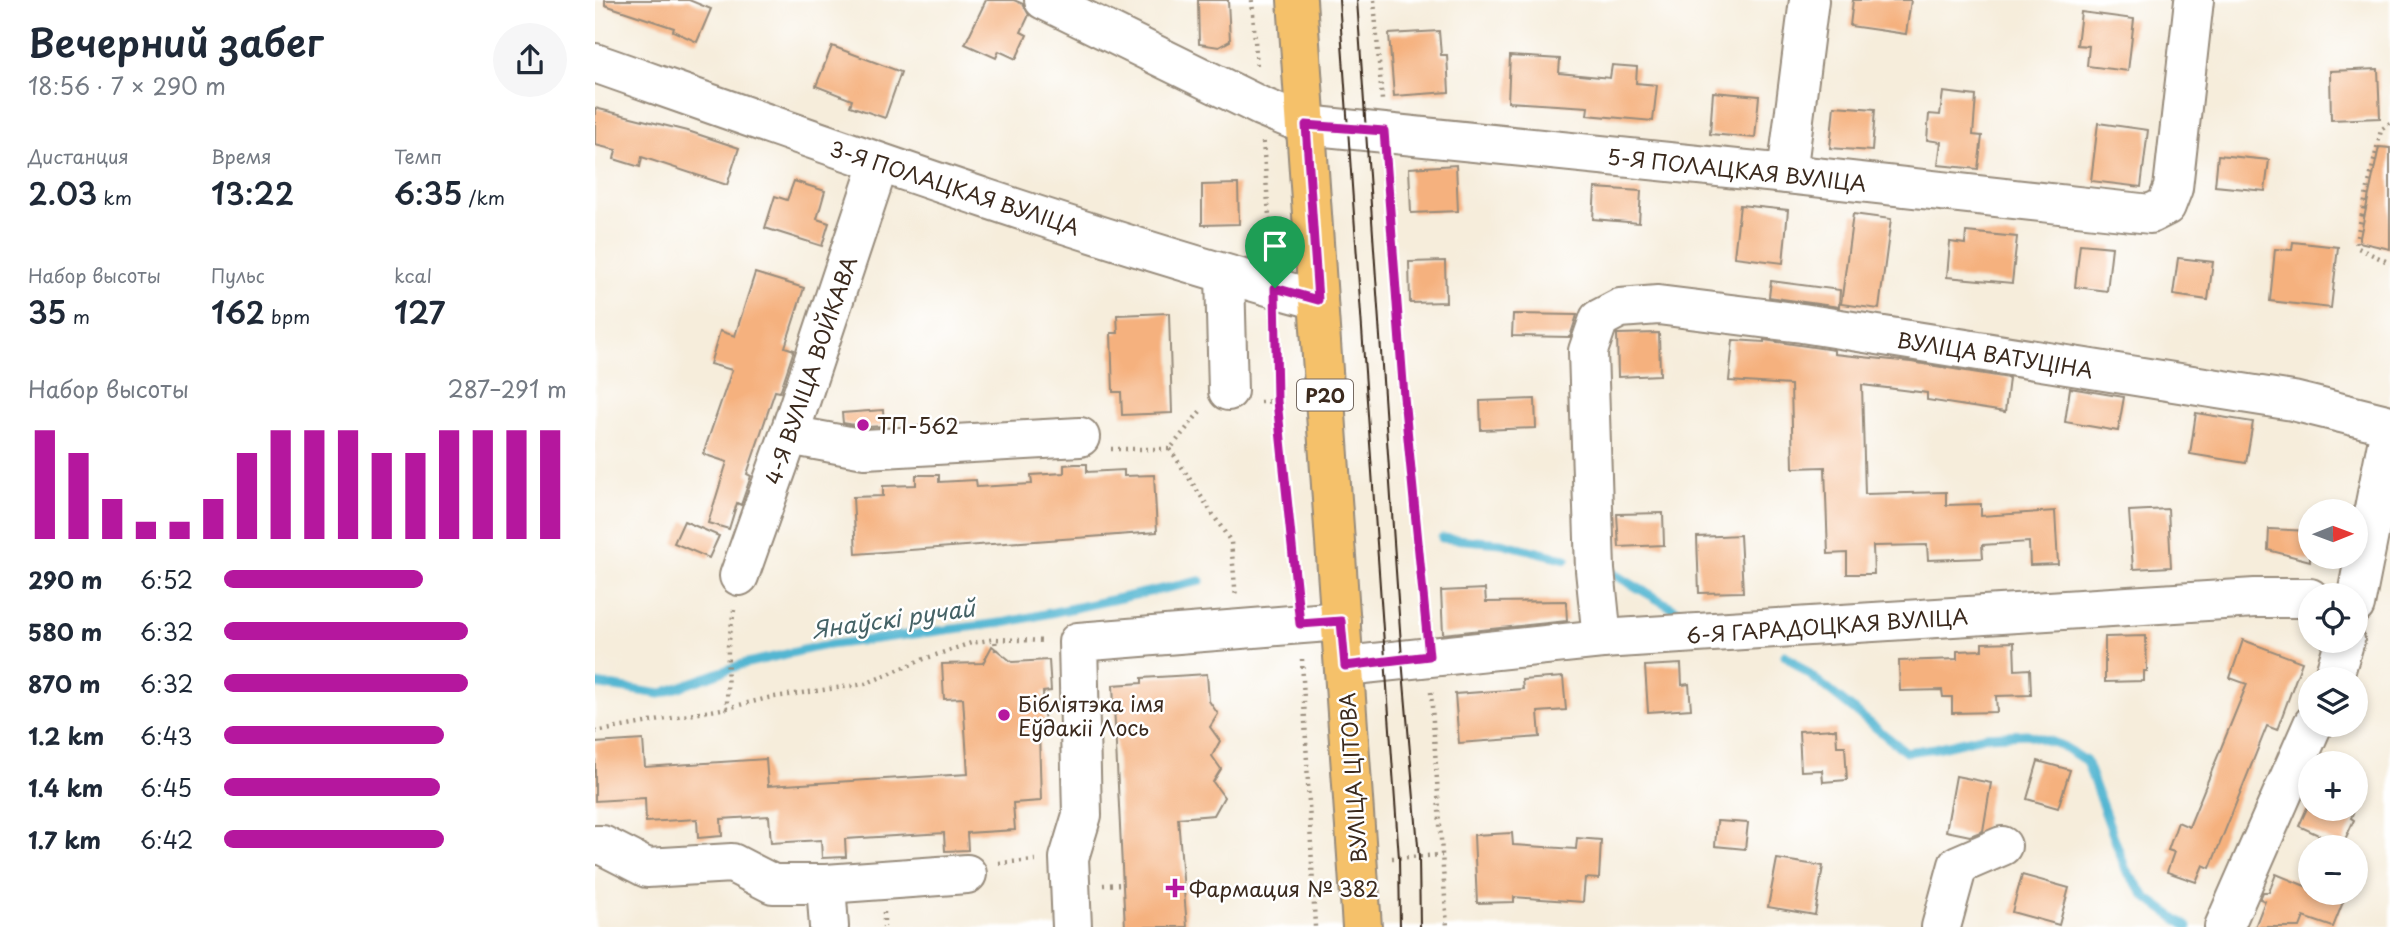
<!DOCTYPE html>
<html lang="ru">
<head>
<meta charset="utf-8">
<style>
	body { margin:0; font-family:"Playpen Sans",sans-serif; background:#f6f6f7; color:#1f2937; height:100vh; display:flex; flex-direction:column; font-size:26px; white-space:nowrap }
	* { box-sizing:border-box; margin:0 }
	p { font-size:23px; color:#747a83 }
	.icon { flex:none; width:38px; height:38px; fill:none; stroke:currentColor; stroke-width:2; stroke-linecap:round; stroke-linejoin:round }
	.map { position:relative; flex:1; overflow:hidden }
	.sheet { display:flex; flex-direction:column; background:#fff; width:595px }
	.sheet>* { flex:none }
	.needle { width:46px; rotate:89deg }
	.fabs { position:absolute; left:1703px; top:499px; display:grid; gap:14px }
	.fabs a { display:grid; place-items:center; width:70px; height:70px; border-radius:50%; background:#fff; box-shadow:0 4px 10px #0003; font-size:35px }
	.pin { position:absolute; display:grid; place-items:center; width:60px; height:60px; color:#fff; margin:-72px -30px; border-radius:50% 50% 50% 0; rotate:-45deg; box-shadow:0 0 7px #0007 }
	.pin .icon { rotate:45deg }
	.round { display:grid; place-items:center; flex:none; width:74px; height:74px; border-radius:37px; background:#f6f6f7 }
	.overview { display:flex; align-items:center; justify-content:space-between; height:119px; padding:0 28px }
	h1 { font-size:38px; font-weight:600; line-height:52px }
	.stats { display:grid; grid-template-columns:repeat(3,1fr); gap:10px; height:119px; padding:7px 28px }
	.stats div { display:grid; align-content:center }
	.stats b { font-size:30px; font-weight:600 }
	.stats small { font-size:19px; font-weight:400 }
	.stats p { font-size:19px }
	.chart { height:196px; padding:14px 28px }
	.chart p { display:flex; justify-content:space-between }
	.chart svg { width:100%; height:126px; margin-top:7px; stroke:#b5179e; stroke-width:6 }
	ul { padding:0 28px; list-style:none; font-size:23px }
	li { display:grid; grid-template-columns:112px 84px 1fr; align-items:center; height:52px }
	li i { height:18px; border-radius:9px; background:#b5179e }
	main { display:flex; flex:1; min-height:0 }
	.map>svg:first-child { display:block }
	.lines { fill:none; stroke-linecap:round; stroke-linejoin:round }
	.stream { stroke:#53b6d2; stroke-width:9 }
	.building { fill:#f5b17e }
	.minor-casing { stroke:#988c7c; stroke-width:42 }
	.major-casing { stroke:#988c7c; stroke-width:42 }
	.path { stroke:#988c7c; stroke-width:4.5; stroke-dasharray:2 5; stroke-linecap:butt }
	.minor { stroke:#fff; stroke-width:38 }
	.major { stroke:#f5c16b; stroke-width:38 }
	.tram { stroke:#3b2a1e; stroke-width:2 }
	.route-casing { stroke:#fff; stroke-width:14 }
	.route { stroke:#b5179e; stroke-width:9 }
	.poi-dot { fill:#b5179e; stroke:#fff; stroke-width:2.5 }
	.labels { text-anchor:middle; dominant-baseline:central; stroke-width:5; stroke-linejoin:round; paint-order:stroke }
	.shield { fill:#fff; stroke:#766a62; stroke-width:2 }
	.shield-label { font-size:19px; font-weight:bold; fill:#3b2a1e }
	.street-label { font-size:21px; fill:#3b2a1e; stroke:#fff }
	.poi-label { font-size:21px; fill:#3b2a1e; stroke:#fff; text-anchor:start }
	.water-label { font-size:23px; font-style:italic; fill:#456266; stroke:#fff }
</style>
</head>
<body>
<main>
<section class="sheet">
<div class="overview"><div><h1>Вечерний забег</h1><p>18:56 · 7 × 290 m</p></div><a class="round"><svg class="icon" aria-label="share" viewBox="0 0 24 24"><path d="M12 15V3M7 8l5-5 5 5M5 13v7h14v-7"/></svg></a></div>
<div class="stats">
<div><p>Дистанция</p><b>2.03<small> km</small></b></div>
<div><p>Время</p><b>13:22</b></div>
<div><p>Темп</p><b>6:35<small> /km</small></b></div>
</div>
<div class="stats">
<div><p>Набор высоты</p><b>35<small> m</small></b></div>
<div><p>Пульс</p><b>162<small> bpm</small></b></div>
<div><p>kcal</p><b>127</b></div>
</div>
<div class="chart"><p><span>Набор высоты</span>287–291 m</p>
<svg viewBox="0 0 160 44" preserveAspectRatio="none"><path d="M5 44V6M15 44V14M25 44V30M35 44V38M45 44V38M55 44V30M65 44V14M75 44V6M85 44V6M95 44V6M105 44V14M115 44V14M125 44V6M135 44V6M145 44V6M155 44V6"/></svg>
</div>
<ul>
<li><b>290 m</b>6:52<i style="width:58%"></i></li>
<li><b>580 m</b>6:32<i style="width:71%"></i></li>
<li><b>870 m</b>6:32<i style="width:71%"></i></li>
<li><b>1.2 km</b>6:43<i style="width:64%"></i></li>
<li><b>1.4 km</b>6:45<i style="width:63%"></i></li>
<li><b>1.7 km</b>6:42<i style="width:64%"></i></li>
</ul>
</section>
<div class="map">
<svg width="1795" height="927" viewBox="0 0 1795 927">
	<rect width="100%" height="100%" fill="#fff"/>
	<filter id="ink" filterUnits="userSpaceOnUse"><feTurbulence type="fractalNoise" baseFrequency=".0143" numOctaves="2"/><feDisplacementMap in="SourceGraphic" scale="14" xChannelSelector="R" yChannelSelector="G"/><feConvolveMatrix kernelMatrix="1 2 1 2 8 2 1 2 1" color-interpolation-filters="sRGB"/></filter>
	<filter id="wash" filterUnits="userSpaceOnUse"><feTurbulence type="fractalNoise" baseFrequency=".00686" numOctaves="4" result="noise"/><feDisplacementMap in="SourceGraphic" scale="28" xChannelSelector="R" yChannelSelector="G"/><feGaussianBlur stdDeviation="1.57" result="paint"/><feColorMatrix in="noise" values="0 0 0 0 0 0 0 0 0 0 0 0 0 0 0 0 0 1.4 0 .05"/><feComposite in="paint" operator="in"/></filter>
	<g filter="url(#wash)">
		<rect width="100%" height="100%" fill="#f6eddb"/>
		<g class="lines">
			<g class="stream">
				<path d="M 847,538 L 906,543 L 971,559"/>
				<path d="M 1017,573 L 1097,619"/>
				<path d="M 1190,655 L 1311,752 L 1341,748 L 1391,736 L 1432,734 L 1466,745 L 1491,761 L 1531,870 L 1552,898 L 1593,927"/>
				<path d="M 0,684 L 65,694 L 148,664 L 226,646 L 413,622 L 605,581"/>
			</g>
		</g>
		<g id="blocks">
			<g class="building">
				<path d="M 10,0 L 94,0 L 116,9 L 102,42 L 78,31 L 79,28 L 10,5 Z"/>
				<path d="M 391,0 L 419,0 L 428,4 L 434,15 L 426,32 L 432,35 L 421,59 L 404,51 L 401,58 L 370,44 Z"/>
				<path d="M 603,0 L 633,0 L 635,41 L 624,47 L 604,44 Z"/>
				<path d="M 1258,0 L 1316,0 L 1311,34 L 1255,26 Z"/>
				<path d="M 1486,12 L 1539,19 L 1533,71 L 1492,66 L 1494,46 L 1482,45 Z"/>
				<path d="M 844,31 L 846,55 L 852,55 L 854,92 L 799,96 L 794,34 Z"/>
				<path d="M 237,46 L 306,72 L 290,118 L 255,106 L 257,100 L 221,86 Z"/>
				<path d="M 915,56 L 965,59 L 964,73 L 1015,78 L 1017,65 L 1042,67 L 1041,83 L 1062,85 L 1058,121 L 992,115 L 993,107 L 913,102 Z"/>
				<path d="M 1783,69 L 1785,118 L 1736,120 L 1735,71 Z"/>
				<path d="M 1118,92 L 1164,96 L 1160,138 L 1115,134 Z"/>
				<path d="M 1348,92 L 1381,96 L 1378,135 L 1387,136 L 1383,169 L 1343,165 L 1346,142 L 1332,140 L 1334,114 L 1345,115 Z"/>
				<path d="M 1239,106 L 1280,109 L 1277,151 L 1235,148 Z"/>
				<path d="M 0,108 L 96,132 L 144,148 L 132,185 L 47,157 L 45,167 L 19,159 L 21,150 L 0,145 Z"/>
				<path d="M 1503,123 L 1553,130 L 1546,187 L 1496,181 Z"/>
				<path d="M 1784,147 L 1795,148 L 1795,249 L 1764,242 Z"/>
				<path d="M 1623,155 L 1674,160 L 1670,191 L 1620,186 Z"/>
				<path d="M 861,165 L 863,211 L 816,213 L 814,168 Z"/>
				<path d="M 199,181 L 230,191 L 222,219 L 234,223 L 227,246 L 170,228 L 180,196 L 192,200 Z"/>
				<path d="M 643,184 L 644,224 L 607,225 L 607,185 Z"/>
				<path d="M 1000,188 L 1046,191 L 1044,223 L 998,219 Z"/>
				<path d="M 1145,205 L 1193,210 L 1188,263 L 1139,257 Z"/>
				<path d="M 1258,214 L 1296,219 L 1284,309 L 1246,304 Z"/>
				<path d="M 1371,232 L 1422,237 L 1417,283 L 1352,277 L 1355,242 L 1370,244 Z"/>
				<path d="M 1698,242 L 1743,247 L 1736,308 L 1675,301 L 1680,249 L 1697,250 Z"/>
				<path d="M 1485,244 L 1517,247 L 1512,291 L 1480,287 Z"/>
				<path d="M 1583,258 L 1618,262 L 1613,300 L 1578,295 Z"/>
				<path d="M 850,261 L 851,302 L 815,303 L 814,262 Z"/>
				<path d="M 160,273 L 209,288 L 190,347 L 199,350 L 185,392 L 180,391 L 152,474 L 156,476 L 146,505 L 142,503 L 134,529 L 113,523 L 132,462 L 108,454 L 137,370 L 115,364 L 125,331 L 140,336 Z"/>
				<path d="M 1176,281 L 1245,290 L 1244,307 L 1174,297 Z"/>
				<path d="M 574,313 L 577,413 L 527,415 L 526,392 L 518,392 L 516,333 L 523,333 L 522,315 Z"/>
				<path d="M 918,314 L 982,315 L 975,337 L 917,336 Z"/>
				<path d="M 1064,333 L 1065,375 L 1023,377 L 1022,334 Z"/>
				<path d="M 1138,340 L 1169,342 L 1169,340 L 1239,350 L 1239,354 L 1316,362 L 1414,378 L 1410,412 L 1332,400 L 1332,393 L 1267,385 L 1270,494 L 1351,492 L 1351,505 L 1386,504 L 1386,516 L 1460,511 L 1463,564 L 1435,565 L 1434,542 L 1387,545 L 1388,558 L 1333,560 L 1332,545 L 1278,546 L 1279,574 L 1252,574 L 1252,553 L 1233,554 L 1230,467 L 1198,468 L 1196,385 L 1134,381 Z"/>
				<path d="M 1475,388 L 1529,397 L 1523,431 L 1470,422 Z"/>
				<path d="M 940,399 L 941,428 L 886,430 L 885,401 Z"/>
				<path d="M 288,410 L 289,426 L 271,427 L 248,423 L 247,413 Z"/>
				<path d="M 1601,413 L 1658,422 L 1651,463 L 1595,454 Z"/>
				<path d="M 480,464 L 492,464 L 492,472 L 529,470 L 529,476 L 559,475 L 562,532 L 261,554 L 258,497 L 288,496 L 288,486 L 321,485 L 321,475 L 344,475 L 344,482 L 381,480 L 382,487 L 437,484 L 436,475 L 469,473 L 469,465 Z"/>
				<path d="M 1573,509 L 1576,567 L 1538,569 L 1534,511 Z"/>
				<path d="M 1068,513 L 1069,545 L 1024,547 L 1022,514 Z"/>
				<path d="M 89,521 L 124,536 L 114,558 L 79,543 Z"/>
				<path d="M 1674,529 L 1715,531 L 1715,561 L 1673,550 Z"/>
				<path d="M 1145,535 L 1148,592 L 1104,593 L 1102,537 Z"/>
				<path d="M 890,589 L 891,602 L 971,601 L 972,621 L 848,634 L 846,591 Z"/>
				<path d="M 1551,636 L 1552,671 L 1549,671 L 1549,681 L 1510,682 L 1510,637 Z"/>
				<path d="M 1648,640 L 1707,662 L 1682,730 L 1672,726 L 1615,868 L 1608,865 L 1601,882 L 1572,872 L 1579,852 L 1573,850 L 1583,822 L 1594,827 L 1652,684 L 1635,678 Z"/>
				<path d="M 1419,642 L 1420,670 L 1435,669 L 1436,695 L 1401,696 L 1402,712 L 1357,713 L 1357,697 L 1348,697 L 1347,690 L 1305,691 L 1304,661 L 1362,659 L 1362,651 L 1387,650 L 1387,643 Z"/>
				<path d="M 397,646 L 417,662 L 454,660 L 456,691 L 448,692 L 450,731 L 444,732 L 446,801 L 418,803 L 420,830 L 372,833 L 373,850 L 350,851 L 349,833 L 250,839 L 251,857 L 227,858 L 226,840 L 176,843 L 174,816 L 126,819 L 127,836 L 103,838 L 102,819 L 51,822 L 50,798 L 0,801 L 0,743 L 48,740 L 50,767 L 171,759 L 173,786 L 373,774 L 368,698 L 349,699 L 347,664 L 388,663 Z"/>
				<path d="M 1086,664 L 1087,685 L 1094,684 L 1096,709 L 1053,712 L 1050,666 Z"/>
				<path d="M 612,674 L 614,701 L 623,714 L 615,727 L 625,741 L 617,756 L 626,769 L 618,782 L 629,797 L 619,815 L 583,818 L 592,927 L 530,927 L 518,685 L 547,683 L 547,678 Z"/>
				<path d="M 968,677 L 971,710 L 943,712 L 945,737 L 864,743 L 860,694 L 928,689 L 927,680 Z"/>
				<path d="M 1241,729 L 1242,746 L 1250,746 L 1252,780 L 1228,782 L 1227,770 L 1206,771 L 1204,731 Z"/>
				<path d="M 1443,761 L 1475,770 L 1463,808 L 1432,799 Z"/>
				<path d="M 1361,776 L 1396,783 L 1388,831 L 1375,836 L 1351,831 Z"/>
				<path d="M 1712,808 L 1760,808 L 1756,818 L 1759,820 L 1747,846 L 1704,826 Z"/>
				<path d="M 1122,821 L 1153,823 L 1150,849 L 1120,846 Z"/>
				<path d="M 917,833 L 918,845 L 981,849 L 982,838 L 1006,840 L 1004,879 L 990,878 L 988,902 L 919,897 L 919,902 L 882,903 L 879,835 Z"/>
				<path d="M 1182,859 L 1228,866 L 1220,915 L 1173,907 Z"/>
				<path d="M 1681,874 L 1715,888 L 1715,892 L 1752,892 L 1738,927 L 1709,917 L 1705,927 L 1660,927 L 1670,901 L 1665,899 L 1668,892 L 1674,892 Z"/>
				<path d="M 1427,875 L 1474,888 L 1464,925 L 1417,912 Z"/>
			</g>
		</g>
	</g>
	<g filter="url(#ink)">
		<use href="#blocks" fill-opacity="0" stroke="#988c7c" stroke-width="2"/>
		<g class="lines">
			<defs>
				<g id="minor">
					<path d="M 449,0 L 665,106 L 711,125 L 1192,174 L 1555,214 L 1571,206 L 1578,188 L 1599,0"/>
					<path d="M 0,63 C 239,147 478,233 723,300"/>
					<path d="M 1192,174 L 1214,0"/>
					<path d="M 630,275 L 633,391"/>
					<path d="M 194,435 L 270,449 L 485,437"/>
					<path d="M 144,576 L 194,435 L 284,164"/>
					<path d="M 1760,605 L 1795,428"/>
					<path d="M 1007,639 L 1000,570 L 993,351 L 1004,319 L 1025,308 L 1063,305 L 1207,323 L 1698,401 L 1795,425"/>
					<path d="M 750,666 L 1007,639 L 1660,598 L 1715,598"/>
					<path d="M 1738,679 L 1750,640"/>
					<path d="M 0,845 L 7,845 L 52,868 L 137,863 L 178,884 L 231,884 L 372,874"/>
					<path d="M 231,884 L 234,927"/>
					<path d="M 477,927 L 474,858 L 487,815 L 483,642 L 746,621"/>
					<path d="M 1346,927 L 1363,865 L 1407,846"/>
					<path d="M 1629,927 L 1718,724"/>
				</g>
				<path id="major" d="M 702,0 L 767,927"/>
			</defs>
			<use href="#minor" class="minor-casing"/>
			<use href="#major" class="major-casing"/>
			<g class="path">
				<path d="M 657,0 L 662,67"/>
				<path d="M 779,0 L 787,100"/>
				<path d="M 1795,123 L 1786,130 L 1761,241 L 1763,248 L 1795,263"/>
				<path d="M 668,142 L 677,252"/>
				<path d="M 792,165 L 809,397 L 830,624"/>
				<path d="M 680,324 L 682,401 L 702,591"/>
				<path d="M 665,402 L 682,401"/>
				<path d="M 516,449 L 575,449 L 607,409"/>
				<path d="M 575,449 L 636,542 L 641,598"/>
				<path d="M 139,610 L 133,646 L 132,708 L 173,698 L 270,684 L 329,659 L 376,643 L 400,639"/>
				<path d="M 401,651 L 400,639 L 450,641"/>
				<path d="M 707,659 L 720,927"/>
				<path d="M 836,692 L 852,927"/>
				<path d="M 0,732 L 132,708"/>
				<path d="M 797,858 L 847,855"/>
				<path d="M 404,863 L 440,860"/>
				<path d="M 508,885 L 528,884"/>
				<path d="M 289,912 L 289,927"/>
			</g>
			<use href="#minor" class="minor"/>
			<use href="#major" class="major"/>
			<g class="tram">
				<path d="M 744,0 L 804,858 L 805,927"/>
				<path d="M 762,0 L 807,659 L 824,857 L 825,927"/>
			</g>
		</g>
	</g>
	<g class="lines" filter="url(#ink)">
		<defs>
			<path id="route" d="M 711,125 L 789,131 L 809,397 L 834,656 L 750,666 L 746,621 L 705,624 L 682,401 L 680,288 L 723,300 Z"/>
		</defs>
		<use href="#route" class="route-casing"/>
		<use href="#route" class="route"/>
	</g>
	<g class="poi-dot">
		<circle cx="268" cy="425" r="7"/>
		<circle cx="409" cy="715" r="7"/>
		<path d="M576.5 877.5h7v7h7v7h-7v7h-7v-7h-7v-7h7z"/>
	</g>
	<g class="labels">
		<rect class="shield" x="702" y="379.5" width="56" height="31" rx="5"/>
		<g class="shield-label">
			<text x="730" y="395">Р20</text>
		</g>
		<g class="street-label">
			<text transform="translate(1142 169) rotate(6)">5-Я ПОЛАЦКАЯ ВУЛІЦА</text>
			<text transform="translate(360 187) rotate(18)">3-Я ПОЛАЦКАЯ ВУЛІЦА</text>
			<text transform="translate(1400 354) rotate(9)">ВУЛІЦА ВАТУЦІНА</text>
			<text transform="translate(215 370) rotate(-71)">4-Я ВУЛІЦА ВОЙКАВА</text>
			<text transform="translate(1232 625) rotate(-4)">6-Я ГАРАДОЦКАЯ ВУЛІЦА</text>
			<text transform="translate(757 778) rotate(-94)">ВУЛІЦА ЦІТОВА</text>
		</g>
		<g class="poi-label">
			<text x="282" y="425">ТП-562</text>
			<text x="423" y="703">Бібліятэка імя<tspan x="423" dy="24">Еўдакіі Лось</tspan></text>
			<text x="594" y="888">Фармация № 382</text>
		</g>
		<g class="water-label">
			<text transform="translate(298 618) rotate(-8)">Янаўскі ручай</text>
		</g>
	</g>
</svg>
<div class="fabs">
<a><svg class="needle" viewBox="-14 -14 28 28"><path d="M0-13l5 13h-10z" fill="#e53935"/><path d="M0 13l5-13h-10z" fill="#747a83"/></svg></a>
<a><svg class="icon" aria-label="locate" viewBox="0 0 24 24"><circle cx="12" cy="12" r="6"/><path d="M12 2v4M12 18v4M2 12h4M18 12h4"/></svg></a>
<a><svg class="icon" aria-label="layers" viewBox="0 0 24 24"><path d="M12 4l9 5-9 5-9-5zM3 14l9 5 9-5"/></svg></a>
<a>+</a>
<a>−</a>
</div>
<div class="pin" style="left:680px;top:288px;background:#1e9e55"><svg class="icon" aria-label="arrive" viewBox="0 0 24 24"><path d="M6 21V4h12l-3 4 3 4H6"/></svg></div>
</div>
</main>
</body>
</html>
